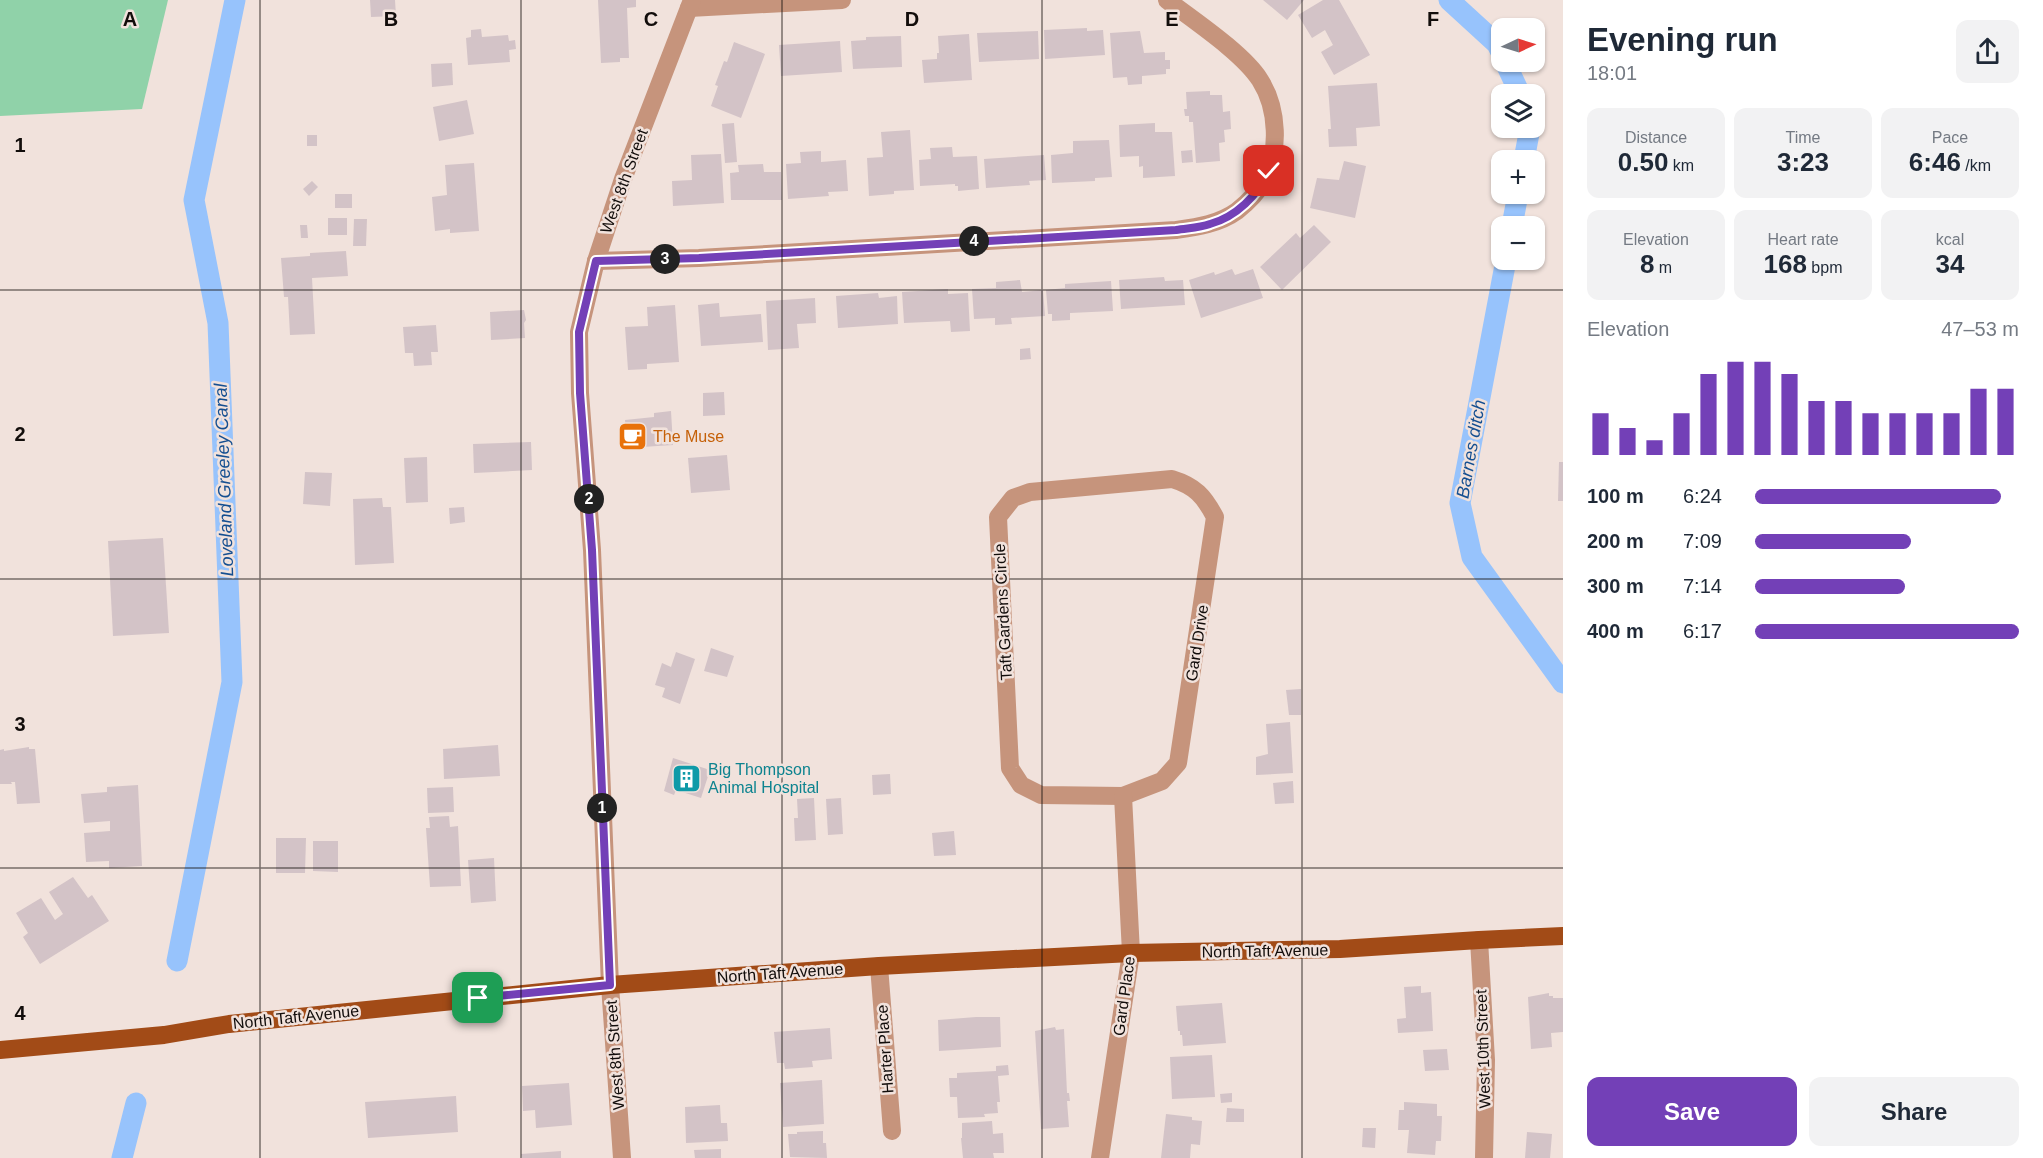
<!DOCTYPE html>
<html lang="en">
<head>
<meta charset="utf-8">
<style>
	body { margin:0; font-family:Helvetica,sans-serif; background:#f2f2f3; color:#1f2937; height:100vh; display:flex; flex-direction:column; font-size:22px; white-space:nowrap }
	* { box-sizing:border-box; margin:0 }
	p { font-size:20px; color:#747a83 }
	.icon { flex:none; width:33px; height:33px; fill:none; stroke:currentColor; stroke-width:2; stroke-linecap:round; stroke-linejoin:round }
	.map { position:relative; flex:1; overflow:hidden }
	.side { display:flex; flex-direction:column; background:#fff; width:480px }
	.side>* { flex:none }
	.needle { width:39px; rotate:86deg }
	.fabs { position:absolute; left:1491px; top:18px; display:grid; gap:12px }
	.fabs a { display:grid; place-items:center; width:54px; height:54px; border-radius:12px; background:#fff; box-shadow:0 2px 4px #0004; font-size:30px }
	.pin { position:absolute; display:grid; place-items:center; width:51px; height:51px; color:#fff; margin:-26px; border-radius:12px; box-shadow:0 3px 9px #0006 }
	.km { position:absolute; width:30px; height:30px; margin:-15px; border-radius:50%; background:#222; color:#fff; font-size:16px; line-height:30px; text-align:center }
	.round { display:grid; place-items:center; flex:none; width:63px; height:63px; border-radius:12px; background:#f2f2f3 }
	.summary { display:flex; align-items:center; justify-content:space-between; height:102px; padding:0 24px }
	h1 { font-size:33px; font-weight:800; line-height:45px }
	.figures { display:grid; grid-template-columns:repeat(3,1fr); gap:9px; height:102px; padding:6px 24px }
	.figures div { display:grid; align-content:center; border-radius:12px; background:#f2f2f3; text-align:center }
	.figures b { font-size:26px; font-weight:800 }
	.figures small { font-size:16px; font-weight:400 }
	.figures p { font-size:16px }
	.chart { height:168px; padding:12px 24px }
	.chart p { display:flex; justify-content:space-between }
	.chart svg { width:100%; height:108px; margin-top:6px; stroke:#7340b7; stroke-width:6 }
	.button { display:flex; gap:12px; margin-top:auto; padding:12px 24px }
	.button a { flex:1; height:69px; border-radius:12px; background:#7340b7; color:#fff; font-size:24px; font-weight:800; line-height:69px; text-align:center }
	.button a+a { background:#f2f2f3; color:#1f2937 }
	ul { padding:0 24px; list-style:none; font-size:20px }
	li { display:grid; grid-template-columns:96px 72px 1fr; align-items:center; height:45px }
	li i { height:15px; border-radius:8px; background:#7340b7 }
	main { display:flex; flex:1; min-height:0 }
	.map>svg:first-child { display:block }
	.green { fill:#90d2a9 }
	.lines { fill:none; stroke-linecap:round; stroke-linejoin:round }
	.canal { stroke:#97c3fc; stroke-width:21 }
	.building { fill:#d3c3c7 }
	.minor { stroke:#c6947c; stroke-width:18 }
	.major { stroke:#a24b17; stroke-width:18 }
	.route-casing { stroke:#fff; stroke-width:12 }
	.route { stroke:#7340b7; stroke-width:8 }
	.grid { fill:none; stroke:#120d0b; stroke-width:1.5; stroke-opacity:0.55 }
	.labels { text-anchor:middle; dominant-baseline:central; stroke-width:5; stroke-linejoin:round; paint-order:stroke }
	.street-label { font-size:16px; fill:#120d0b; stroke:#f1e2dc }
	.food-label { font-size:16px; fill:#c56008; stroke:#f1e2dc; text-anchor:start }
	.culture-label { font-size:16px; fill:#0d838f; stroke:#f1e2dc; text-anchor:start }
	.water-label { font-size:18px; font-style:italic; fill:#154f91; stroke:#f1e2dc }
	.grid-label { font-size:20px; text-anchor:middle; font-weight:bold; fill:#120d0b; stroke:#f1e2dc; stroke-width:5; stroke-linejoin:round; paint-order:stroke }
</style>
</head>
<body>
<main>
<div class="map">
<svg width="1563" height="1158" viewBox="0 0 1563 1158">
	<rect width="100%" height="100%" fill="#f1e2dc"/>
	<path class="green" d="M 0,0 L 168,0 L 142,109 L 0,116 Z"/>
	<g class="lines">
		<g class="canal">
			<path d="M 1449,0 L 1497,44 L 1502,54"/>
			<path d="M 1505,62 L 1520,94"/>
			<path d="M 1524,160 L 1530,128"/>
			<path d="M 1512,226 L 1518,194"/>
			<path d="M 1506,260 L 1460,503 L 1472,557 L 1563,683"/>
			<path d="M 177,961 L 232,682 L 218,323 L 194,200 L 235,0"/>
			<path d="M 122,1158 L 136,1103"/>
		</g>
	</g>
	<g class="building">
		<path d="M 370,0 L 395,0 L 396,16 L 371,17 Z"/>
		<path d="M 598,0 L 636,0 L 636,7 L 627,8 L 629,58 L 620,58 L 620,62 L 601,63 Z"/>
		<path d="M 1263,0 L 1304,0 L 1287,20 Z"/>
		<path d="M 1323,0 L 1339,0 L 1370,55 L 1334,75 L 1321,52 L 1333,45 L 1325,30 L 1312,38 L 1298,15 Z"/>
		<path d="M 1087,28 L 1087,31 L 1103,30 L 1105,55 L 1045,59 L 1044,30 Z"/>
		<path d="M 481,29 L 482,37 L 508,35 L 509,41 L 515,40 L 516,49 L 509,50 L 510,62 L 468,65 L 466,38 L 471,37 L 471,30 Z"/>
		<path d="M 1038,31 L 1039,59 L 979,62 L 977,33 Z"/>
		<path d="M 1140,31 L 1144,53 L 1165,52 L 1165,60 L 1170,60 L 1170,69 L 1166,69 L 1166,74 L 1142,76 L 1142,84 L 1128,85 L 1127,77 L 1113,78 L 1110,33 Z"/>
		<path d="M 969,34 L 972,80 L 924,83 L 922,60 L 937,59 L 937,53 L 939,53 L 938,36 Z"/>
		<path d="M 901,36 L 902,67 L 853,69 L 851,41 L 866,40 L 866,37 Z"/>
		<path d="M 840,41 L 842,72 L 781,76 L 779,45 Z"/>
		<path d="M 734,42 L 765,54 L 741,118 L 711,106 L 718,86 L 715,85 L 724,61 L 727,62 Z"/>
		<path d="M 452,63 L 453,85 L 432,87 L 431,64 Z"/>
		<path d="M 1377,83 L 1380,126 L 1356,128 L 1357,146 L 1329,147 L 1328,129 L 1331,129 L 1328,86 Z"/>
		<path d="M 1210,91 L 1210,95 L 1222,95 L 1223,112 L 1230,111 L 1231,129 L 1224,130 L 1225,142 L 1219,143 L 1220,161 L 1196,163 L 1193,122 L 1189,122 L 1189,116 L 1185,116 L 1184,109 L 1187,109 L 1186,92 Z"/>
		<path d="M 467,100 L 474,134 L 439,141 L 433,107 Z"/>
		<path d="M 734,123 L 737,162 L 725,163 L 722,124 Z"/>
		<path d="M 1155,123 L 1155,132 L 1172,132 L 1175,176 L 1143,178 L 1143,166 L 1139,167 L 1139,156 L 1120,157 L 1119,125 Z"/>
		<path d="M 910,130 L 914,190 L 894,191 L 894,194 L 869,196 L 867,158 L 883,157 L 881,132 Z"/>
		<rect x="307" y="135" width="10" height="11"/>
		<path d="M 1109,140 L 1112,177 L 1095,178 L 1095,181 L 1052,183 L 1051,155 L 1073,153 L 1073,141 Z"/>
		<path d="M 952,147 L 953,157 L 977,156 L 979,189 L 958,191 L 958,186 L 955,186 L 955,184 L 920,186 L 919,160 L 931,159 L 930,148 Z"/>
		<path d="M 1192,150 L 1193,162 L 1182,163 L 1181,151 Z"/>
		<path d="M 821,151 L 821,162 L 846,160 L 848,191 L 828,192 L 829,196 L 788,199 L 786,164 L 801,163 L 800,152 Z"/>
		<path d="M 721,154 L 724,203 L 673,206 L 672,181 L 692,180 L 691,155 Z"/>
		<path d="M 1044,155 L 1046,180 L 1029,181 L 1030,185 L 986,188 L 984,159 Z"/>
		<path d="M 1344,161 L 1366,166 L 1355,218 L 1310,208 L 1317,178 L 1339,180 Z"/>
		<path d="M 474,163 L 479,231 L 450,233 L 450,229 L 435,231 L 432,197 L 447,195 L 445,165 Z"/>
		<path d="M 763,164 L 764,172 L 781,172 L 782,200 L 731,200 L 730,173 L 739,172 L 738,165 Z"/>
		<path d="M 312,181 L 318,187 L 309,196 L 303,189 Z"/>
		<rect x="335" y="194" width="17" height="14"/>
		<rect x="328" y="218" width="19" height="17"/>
		<path d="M 354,219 L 367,219 L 366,246 L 353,246 Z"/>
		<path d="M 300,225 L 307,225 L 308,238 L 301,238 Z"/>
		<path d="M 1314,225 L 1331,242 L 1282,290 L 1260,267 L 1296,233 L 1300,238 Z"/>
		<path d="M 346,251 L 348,276 L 312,278 L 315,334 L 290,335 L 288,297 L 284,297 L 281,258 L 310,256 L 310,253 Z"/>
		<path d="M 1232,269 L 1235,275 L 1253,269 L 1263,298 L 1201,318 L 1189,280 L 1214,272 L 1215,275 Z"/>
		<path d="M 1164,277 L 1165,281 L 1183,280 L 1185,305 L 1121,309 L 1119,280 Z"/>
		<path d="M 1020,280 L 1022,292 L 1043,290 L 1045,316 L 1011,318 L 1012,324 L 995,325 L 995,318 L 974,319 L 972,289 L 996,288 L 996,282 Z"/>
		<path d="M 1111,281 L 1113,311 L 1070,313 L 1070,320 L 1052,321 L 1052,314 L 1048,314 L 1046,290 L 1065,288 L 1065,284 Z"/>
		<path d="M 948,289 L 948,294 L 968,293 L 970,331 L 951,332 L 950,321 L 904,323 L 902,292 Z"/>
		<path d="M 878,293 L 879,298 L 897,296 L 898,324 L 838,328 L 836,296 Z"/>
		<path d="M 815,298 L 816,323 L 797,324 L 799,348 L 768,350 L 766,301 Z"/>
		<path d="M 719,303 L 720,317 L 761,314 L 763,342 L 701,346 L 698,305 Z"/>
		<path d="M 675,305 L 679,362 L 647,364 L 647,369 L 628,370 L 625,327 L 648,326 L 647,307 Z"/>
		<path d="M 524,310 L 526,320 L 524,323 L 525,338 L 491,340 L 490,312 Z"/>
		<path d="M 436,325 L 438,352 L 431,352 L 432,365 L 414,366 L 413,353 L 405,353 L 403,327 Z"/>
		<path d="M 1030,348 L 1031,359 L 1020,360 L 1020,349 Z"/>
		<path d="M 724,392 L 725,415 L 703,416 L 703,393 Z"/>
		<path d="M 671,411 L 673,445 L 627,448 L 625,420 L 654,417 L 654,413 Z"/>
		<path d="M 531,442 L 532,470 L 474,473 L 473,444 Z"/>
		<path d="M 727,455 L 730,490 L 691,493 L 688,458 Z"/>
		<path d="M 427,457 L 428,502 L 406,503 L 404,458 Z"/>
		<path d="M 1559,462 L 1563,462 L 1563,501 L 1558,501 Z"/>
		<path d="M 305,472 L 332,473 L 330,506 L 303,504 Z"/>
		<path d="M 382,498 L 383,507 L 391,507 L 394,563 L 355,565 L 353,499 Z"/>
		<path d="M 464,507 L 465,522 L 450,524 L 449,508 Z"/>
		<path d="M 163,538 L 169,633 L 113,636 L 108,541 Z"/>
		<path d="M 711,648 L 734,656 L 727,677 L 704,671 Z"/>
		<path d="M 676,652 L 695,659 L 680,704 L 662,697 L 665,688 L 655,685 L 662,663 L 671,667 Z"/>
		<path d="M 1301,689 L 1301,715 L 1289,715 L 1286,690 Z"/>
		<path d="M 1290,722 L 1293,773 L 1256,775 L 1256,757 L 1268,754 L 1266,724 Z"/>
		<path d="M 498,745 L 500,776 L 444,779 L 443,749 Z"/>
		<path d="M 29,747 L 29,749 L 35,749 L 40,803 L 17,804 L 15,782 L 11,782 L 12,784 L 0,784 L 0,750 L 4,749 L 4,751 Z"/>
		<path d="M 673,758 L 710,770 L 701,798 L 676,790 L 674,795 L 664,791 Z"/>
		<path d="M 890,774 L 891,794 L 873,795 L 872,775 Z"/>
		<path d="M 1293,781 L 1294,803 L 1275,804 L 1273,783 Z"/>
		<path d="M 138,785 L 142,866 L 109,868 L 109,861 L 86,862 L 84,833 L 110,831 L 110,821 L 84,823 L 81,794 L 107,792 L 107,787 Z"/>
		<path d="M 453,787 L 454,812 L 428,813 L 427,788 Z"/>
		<path d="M 814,798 L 816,840 L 795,841 L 794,818 L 798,818 L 797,799 Z"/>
		<path d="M 841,798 L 843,834 L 828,835 L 826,799 Z"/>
		<path d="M 449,816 L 450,827 L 458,826 L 461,886 L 430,887 L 426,828 L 430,828 L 429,817 Z"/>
		<path d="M 954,831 L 956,855 L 934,856 L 932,833 Z"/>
		<path d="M 276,838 L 306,838 L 305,873 L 276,873 Z"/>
		<path d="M 313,841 L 338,841 L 338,872 L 313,871 Z"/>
		<path d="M 494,858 L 496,901 L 471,903 L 468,860 Z"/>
		<path d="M 73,877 L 88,898 L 92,895 L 109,921 L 40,964 L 23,937 L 28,933 L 16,913 L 41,898 L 55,920 L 63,914 L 49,892 Z"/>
		<path d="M 1421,986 L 1421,993 L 1431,992 L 1433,1031 L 1398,1033 L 1397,1019 L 1406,1018 L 1404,987 Z"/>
		<path d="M 1549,993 L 1549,996 L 1553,996 L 1553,998 L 1563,998 L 1563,1032 L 1551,1033 L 1552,1047 L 1531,1049 L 1528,997 Z"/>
		<path d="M 1222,1003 L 1226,1043 L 1183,1046 L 1182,1035 L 1180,1035 L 1180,1031 L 1178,1031 L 1176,1006 Z"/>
		<path d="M 976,1017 L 1000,1017 L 1001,1047 L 939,1051 L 938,1020 Z"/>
		<path d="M 1055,1027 L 1056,1030 L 1064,1029 L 1067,1093 L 1069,1093 L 1070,1101 L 1067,1101 L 1069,1127 L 1041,1129 L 1035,1031 Z"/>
		<path d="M 830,1028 L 832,1059 L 812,1061 L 813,1067 L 785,1069 L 784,1063 L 777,1063 L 774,1032 Z"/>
		<path d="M 1447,1049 L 1449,1070 L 1425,1071 L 1423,1050 Z"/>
		<path d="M 1212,1055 L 1215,1097 L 1172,1099 L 1170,1057 Z"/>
		<path d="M 1008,1065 L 1009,1075 L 998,1076 L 1000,1102 L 997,1102 L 998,1113 L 984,1114 L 985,1117 L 958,1118 L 957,1097 L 950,1097 L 949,1078 L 957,1078 L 957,1073 L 996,1071 L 996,1066 Z"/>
		<path d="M 822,1080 L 824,1124 L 783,1127 L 780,1083 Z"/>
		<path d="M 569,1083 L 572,1125 L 536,1128 L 535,1110 L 523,1111 L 522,1086 Z"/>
		<path d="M 1232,1093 L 1232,1102 L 1221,1103 L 1220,1094 Z"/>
		<path d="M 456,1096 L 458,1132 L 368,1138 L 365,1102 Z"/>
		<path d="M 1404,1102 L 1437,1104 L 1437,1116 L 1442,1116 L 1441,1141 L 1436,1141 L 1435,1155 L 1407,1153 L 1409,1130 L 1398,1130 L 1399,1110 L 1404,1110 Z"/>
		<path d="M 720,1105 L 721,1123 L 727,1123 L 728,1141 L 686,1143 L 685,1107 Z"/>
		<path d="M 1227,1108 L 1244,1109 L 1244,1122 L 1226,1122 Z"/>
		<path d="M 1166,1114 L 1192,1117 L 1192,1120 L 1202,1121 L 1200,1145 L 1191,1144 L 1190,1158 L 1161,1158 Z"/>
		<path d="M 992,1121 L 993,1134 L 1003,1133 L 1004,1153 L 993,1153 L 994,1158 L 963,1158 L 961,1138 L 962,1138 L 962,1123 Z"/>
		<path d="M 1363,1128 L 1376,1128 L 1375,1148 L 1362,1147 Z"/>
		<path d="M 823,1131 L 823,1143 L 826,1143 L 827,1158 L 790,1157 L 788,1134 L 797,1134 L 797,1132 Z"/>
		<path d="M 1527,1132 L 1552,1134 L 1550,1158 L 1525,1158 Z"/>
		<path d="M 721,1149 L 721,1158 L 695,1158 L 694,1150 Z"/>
		<path d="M 561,1151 L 561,1158 L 522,1158 L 521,1154 Z"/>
	</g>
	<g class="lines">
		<g class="minor">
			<path d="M 689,8 L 842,0"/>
			<path d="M 596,261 L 699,258 L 1176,230 C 1197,227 1219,224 1237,211 C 1247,203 1258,192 1264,181 C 1280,152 1278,108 1260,80 C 1243,53 1193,20 1167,0"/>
			<path d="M 1172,479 C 1195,486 1204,496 1215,517 L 1178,763 L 1162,781 L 1123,796 L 1041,795 L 1021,785 L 1010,768 L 998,517 L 1013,498 L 1030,492 Z"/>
			<path d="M 1479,940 L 1486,1060 L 1484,1158"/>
			<path d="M 879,966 L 892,1131"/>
			<path d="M 622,1158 L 610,985 L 592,550 L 580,393 L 579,332 L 596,261 L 623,179 L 692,0"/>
			<path d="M 1100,1158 L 1131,953 L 1123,796"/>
		</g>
		<path class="major" d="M 0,1050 L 164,1035 L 229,1024 L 610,985 L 879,966 L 1131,953 L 1340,949 L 1479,940 L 1563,936"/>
	</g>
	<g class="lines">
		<defs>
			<path id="route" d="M 478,998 L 610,985 L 592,550 L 580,393 L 579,332 L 596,261 L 699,258 L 1176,230 C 1187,228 1199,228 1210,224 C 1236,217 1258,195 1269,171"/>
		</defs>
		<use href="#route" class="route-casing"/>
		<use href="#route" class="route"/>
	</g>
	<path class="grid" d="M 260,0 L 260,1158M 521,0 L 521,1158M 782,0 L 782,1158M 1042,0 L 1042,1158M 1302,0 L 1302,1158M 0,290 L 1563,290M 0,579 L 1563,579M 0,868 L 1563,868"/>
	<defs>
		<symbol id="cafe-square" viewBox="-11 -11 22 22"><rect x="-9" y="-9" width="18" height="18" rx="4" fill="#e8710a" stroke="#f1e2dc"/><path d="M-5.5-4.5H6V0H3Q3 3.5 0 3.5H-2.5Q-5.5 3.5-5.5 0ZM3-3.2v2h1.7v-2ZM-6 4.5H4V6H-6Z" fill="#fff"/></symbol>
		<symbol id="building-square" viewBox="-11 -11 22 22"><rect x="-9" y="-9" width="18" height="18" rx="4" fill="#0f9aa8" stroke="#f1e2dc"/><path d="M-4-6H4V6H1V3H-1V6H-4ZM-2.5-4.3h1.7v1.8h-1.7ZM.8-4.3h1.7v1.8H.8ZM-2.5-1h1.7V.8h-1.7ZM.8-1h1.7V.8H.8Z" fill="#fff"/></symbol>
	</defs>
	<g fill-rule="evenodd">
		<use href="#cafe-square" x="616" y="420" width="33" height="33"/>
		<use href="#building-square" x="670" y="762" width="33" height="33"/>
	</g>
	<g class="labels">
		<g class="street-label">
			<text transform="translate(624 181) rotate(-70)">West 8th Street</text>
			<text transform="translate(1003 612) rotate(-93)">Taft Gardens Circle</text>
			<text transform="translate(1197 643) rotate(-81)">Gard Drive</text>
			<text transform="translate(1265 951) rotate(-1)">North Taft Avenue</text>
			<text transform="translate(780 973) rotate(-4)">North Taft Avenue</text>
			<text transform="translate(1124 996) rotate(-82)">Gard Place</text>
			<text transform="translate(296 1017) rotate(-6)">North Taft Avenue</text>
			<text transform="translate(885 1049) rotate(-94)">Harter Place</text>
			<text transform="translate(1483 1049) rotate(-92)">West 10th Street</text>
			<text transform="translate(615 1055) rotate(-94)">West 8th Street</text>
		</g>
		<g class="food-label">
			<text x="653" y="436">The Muse</text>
		</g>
		<g class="culture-label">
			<text x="708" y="769">Big Thompson<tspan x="708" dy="18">Animal Hospital</tspan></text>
		</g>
		<g class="water-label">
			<text transform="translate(1471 449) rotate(-80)">Barnes ditch</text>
			<text transform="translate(224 480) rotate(-92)">Loveland Greeley Canal</text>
		</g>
	</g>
	<g class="grid-label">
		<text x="130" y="26">A</text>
		<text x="391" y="26">B</text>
		<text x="651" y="26">C</text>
		<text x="912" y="26">D</text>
		<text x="1172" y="26">E</text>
		<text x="1433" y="26">F</text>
		<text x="20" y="152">1</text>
		<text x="20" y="441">2</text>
		<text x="20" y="731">3</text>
		<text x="20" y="1020">4</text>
	</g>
</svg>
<div class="fabs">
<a><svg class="needle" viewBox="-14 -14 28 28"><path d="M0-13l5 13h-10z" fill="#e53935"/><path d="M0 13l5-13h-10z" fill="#747a83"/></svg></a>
<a><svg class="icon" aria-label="layers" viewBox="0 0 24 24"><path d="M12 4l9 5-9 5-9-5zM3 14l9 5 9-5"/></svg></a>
<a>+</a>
<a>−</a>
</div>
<div class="pin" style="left:478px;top:998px;background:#1e9e55"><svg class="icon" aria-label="arrive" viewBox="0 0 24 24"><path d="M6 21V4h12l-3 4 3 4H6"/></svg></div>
<div class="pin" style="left:1269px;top:171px;background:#d93025"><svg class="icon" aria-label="check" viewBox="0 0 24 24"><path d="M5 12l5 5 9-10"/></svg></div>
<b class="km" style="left:602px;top:808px">1</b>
<b class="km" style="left:589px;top:499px">2</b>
<b class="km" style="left:665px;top:259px">3</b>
<b class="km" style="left:974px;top:241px">4</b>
</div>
<section class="side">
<div class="summary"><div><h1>Evening run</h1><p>18:01</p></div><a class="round"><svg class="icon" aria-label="share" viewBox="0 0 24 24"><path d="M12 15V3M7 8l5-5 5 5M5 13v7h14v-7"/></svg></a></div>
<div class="figures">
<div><p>Distance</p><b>0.50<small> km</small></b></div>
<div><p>Time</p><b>3:23</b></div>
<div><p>Pace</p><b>6:46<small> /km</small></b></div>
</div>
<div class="figures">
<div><p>Elevation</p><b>8<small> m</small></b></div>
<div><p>Heart rate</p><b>168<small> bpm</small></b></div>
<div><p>kcal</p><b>34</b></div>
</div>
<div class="chart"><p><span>Elevation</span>47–53 m</p>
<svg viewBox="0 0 160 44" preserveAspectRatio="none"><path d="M5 44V27M15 44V33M25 44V38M35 44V27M45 44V11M55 44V6M65 44V6M75 44V11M85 44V22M95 44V22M105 44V27M115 44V27M125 44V27M135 44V27M145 44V17M155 44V17"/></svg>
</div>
<ul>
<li><b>100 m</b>6:24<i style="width:93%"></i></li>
<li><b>200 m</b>7:09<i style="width:59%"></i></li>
<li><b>300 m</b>7:14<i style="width:57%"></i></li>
<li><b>400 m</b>6:17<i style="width:100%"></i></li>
</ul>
<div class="button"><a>Save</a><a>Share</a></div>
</section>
</main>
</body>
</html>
